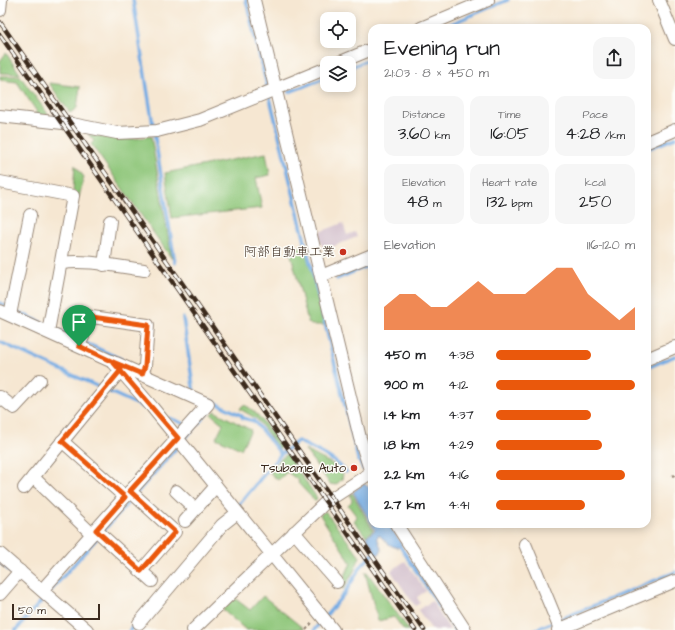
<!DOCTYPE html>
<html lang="en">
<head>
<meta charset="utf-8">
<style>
	body { margin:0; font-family:"Architects Daughter","Klee One",sans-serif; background:#f6f6f6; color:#202124; height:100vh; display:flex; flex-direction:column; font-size:15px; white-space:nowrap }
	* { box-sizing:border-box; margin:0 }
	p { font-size:13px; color:#757577 }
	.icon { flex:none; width:22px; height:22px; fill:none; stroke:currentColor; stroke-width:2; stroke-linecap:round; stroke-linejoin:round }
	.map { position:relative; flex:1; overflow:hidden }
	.drawer { position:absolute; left:368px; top:24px; width:283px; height:504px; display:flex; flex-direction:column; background:#fff; border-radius:12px; box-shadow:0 2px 10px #0003 }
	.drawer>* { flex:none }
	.fabs { position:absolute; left:320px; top:12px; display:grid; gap:8px }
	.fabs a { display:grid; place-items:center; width:36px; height:36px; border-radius:8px; background:#fff; box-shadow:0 2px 10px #0003; font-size:20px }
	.scale { position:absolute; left:12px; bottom:10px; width:88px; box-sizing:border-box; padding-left:4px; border:2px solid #3b2a1e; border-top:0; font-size:11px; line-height:14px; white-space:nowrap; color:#3b2a1e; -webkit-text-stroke:3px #fdfcf7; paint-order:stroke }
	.pin { position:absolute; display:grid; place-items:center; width:34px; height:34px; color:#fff; margin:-41px -17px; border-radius:50% 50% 50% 0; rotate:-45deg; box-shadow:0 0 4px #0007 }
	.pin .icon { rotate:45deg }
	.round { display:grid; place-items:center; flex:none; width:42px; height:42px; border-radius:12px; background:#f6f6f6 }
	.summary { display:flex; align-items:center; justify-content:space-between; height:68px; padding:0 16px }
	h1 { font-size:22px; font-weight:600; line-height:30px }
	.figures { display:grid; grid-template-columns:repeat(3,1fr); gap:6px; height:68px; padding:4px 16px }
	.figures div { display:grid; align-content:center; border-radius:10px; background:#f6f6f6; text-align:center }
	.figures b { font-size:17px; font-weight:600 }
	.figures small { font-size:11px; font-weight:400 }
	.figures p { font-size:11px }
	.chart { height:112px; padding:8px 16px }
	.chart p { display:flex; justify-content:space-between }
	.chart svg { width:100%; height:72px; margin-top:4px; fill:#ea580c; opacity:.7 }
	ul { padding:0 16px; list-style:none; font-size:13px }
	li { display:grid; grid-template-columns:64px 48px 1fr; align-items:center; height:30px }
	li i { height:10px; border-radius:5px; background:#ea580c }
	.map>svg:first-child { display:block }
	.industrial { fill:#d1bdcb }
	.green { fill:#8ec679; stroke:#64784c }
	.water { fill:#75ace4; stroke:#586b81 }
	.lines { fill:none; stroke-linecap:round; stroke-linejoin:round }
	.stream { stroke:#75ace4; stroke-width:3.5 }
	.minor-casing { stroke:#988878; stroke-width:14 }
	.path { stroke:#988878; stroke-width:2; stroke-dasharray:3 3; stroke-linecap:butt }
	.minor { stroke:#fff; stroke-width:12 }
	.rail-casing { stroke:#3b2a1e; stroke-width:4.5 }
	.rail { stroke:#fdfcf7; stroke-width:3; stroke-dasharray:9; stroke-linecap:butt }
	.route-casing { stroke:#fff; stroke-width:8 }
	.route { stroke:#ea580c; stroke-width:5 }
	.poi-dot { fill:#c8321e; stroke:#fdfcf7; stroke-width:1.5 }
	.labels { text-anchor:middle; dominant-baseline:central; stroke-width:3; stroke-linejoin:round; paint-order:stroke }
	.poi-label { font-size:13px; fill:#3b2a1e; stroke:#fdfcf7; text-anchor:end }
</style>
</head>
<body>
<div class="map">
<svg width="675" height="630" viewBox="0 0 675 630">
	<rect width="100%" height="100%" fill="#fdfcf7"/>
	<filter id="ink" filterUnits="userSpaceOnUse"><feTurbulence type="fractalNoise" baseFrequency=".025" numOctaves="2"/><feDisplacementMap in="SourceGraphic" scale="8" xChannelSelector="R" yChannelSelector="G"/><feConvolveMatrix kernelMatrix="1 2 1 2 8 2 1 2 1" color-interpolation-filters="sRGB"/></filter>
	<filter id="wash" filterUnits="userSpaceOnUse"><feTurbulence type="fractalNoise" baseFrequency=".012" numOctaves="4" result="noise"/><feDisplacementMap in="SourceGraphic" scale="16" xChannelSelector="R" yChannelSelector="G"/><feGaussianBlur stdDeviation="0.9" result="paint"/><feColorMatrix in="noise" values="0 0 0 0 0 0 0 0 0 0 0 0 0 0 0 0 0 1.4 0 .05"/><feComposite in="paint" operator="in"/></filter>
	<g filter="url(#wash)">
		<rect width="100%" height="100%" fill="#f6e7d2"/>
		<g class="industrial">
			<path d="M 343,223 L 347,235 L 355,232 L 357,237 L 324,250 L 317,233 Z"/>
			<path d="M 405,561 L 426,591 L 417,597 L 420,603 L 415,606 L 391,571 Z"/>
			<path d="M 432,601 L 450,630 L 432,630 L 418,610 Z"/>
		</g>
		<g class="green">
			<path d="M 6,53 L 20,74 L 0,73 L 0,61 Z"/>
			<path d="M 0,76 L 20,76 L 48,114 L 46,116 L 34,114 L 37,112 L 17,82 L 0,80 Z"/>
			<path d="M 49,83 L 80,87 L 77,108 L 70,113 Z"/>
			<path d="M 88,134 C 109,139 130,141 151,136 L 172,259 L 91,144 L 94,141 Z"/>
			<path d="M 266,153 L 270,175 L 256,178 L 262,208 L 172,218 L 165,173 Z"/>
			<path d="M 75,165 L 84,177 L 79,197 L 73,191 Z"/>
			<path d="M 305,246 L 324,325 L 311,325 L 308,322 L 290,250 Z"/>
			<path d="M 243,405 C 256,407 273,436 281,447 L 279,449 L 257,419 L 240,409 Z"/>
			<path d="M 214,411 L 251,430 L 241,449 L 216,438 L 223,424 L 211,414 Z"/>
			<path d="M 305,450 L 336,466 L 343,474 L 342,479 L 336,485 L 330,484 Z"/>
			<path d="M 287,454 L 317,498 L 315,501 L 298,483 L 299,481 L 287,472 L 278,480 L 270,473 L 281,459 Z"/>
			<path d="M 352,493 L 373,530 L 366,536 L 354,521 L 357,517 L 348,505 L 352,501 L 350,494 Z"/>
			<path d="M 325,511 L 360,557 L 354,571 L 343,589 L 340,586 L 351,563 L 320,515 Z"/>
			<path d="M 365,572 L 367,572 L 409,630 L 404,630 L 394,617 L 378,621 Z"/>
			<path d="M 263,596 L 304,629 L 246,630 L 223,610 L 233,597 L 250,610 Z"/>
		</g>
		<path class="water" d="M 363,484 C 377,487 372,513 372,524 L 389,524 L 402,545 L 397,548 L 390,545 L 379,535 L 377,537 L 382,551 L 378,555 L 366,537 L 375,530 L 353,492 Z"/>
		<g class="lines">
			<g class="stream">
				<path d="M 133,0 L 175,263"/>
				<path d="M 246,0 L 358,459 L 363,469"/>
				<path d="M 441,28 L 508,0"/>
				<path d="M 349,68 L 372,58"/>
				<path d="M 289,92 L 327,77"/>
				<path d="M 647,149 L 675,138"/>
				<path d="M 337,279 L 372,264"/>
				<path d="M 0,303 L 9,307"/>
				<path d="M 14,310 L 121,359"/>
				<path d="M 183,318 L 194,393"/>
				<path d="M 0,342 L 147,409"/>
				<path d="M 647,368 L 675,356"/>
				<path d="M 210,400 L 241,415 L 243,418 L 254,421 L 281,454 L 298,441 C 314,450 334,457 346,472"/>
				<path d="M 170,418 L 187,425"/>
				<path d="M 237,507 L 281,454"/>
				<path d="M 398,543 L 455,630"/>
				<path d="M 0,562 L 14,575"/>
				<path d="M 16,630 L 216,403"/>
				<path d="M 130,630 L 136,623"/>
				<path d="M 314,630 L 344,594 L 362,565 L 377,550 L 376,547"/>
				<path d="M 534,630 L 675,572"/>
			</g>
		</g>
	</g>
	<g filter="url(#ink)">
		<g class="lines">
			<defs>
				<g id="minor">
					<path d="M 254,0 L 360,438 L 372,476"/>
					<path d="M 659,0 L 675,39"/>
					<path d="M 0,10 L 1,0"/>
					<path d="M 421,28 L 488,0"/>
					<path d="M 338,63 L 372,49"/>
					<path d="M 0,116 L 72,124 L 117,133 L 157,131 L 200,120 L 327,68"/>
					<path d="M 647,142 L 675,130"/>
					<path d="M 0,182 L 73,196 L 48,332"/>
					<path d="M 62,263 C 86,259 119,267 144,270"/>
					<path d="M 104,265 L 110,221"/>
					<path d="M 321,276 L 372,255"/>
					<path d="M 0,311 L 113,362 L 152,407 L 333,630"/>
					<path d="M 10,315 L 30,215"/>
					<path d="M 79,346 L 83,337 L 85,316 L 148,325 L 145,366 L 142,374"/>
					<path d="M 647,359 L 675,347"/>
					<path d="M 0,397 L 14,408 L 40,380"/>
					<path d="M 62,441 L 125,497"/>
					<path d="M 33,477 L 92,534"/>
					<path d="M 24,488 L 121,370"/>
					<path d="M 130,491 L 175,532 L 141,571"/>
					<path d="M 176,491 L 195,509"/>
					<path d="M 185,521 L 216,486"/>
					<path d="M 396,524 L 465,630"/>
					<path d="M 96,530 L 152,581"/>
					<path d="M 294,532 L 337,582"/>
					<path d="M 525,544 L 560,629"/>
					<path d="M 0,554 L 87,630"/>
					<path d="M 42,590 L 208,404 L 116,363"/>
					<path d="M 0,594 L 20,571"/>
					<path d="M 139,623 L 222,525 L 237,513"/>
					<path d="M 193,630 L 326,502 L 372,472"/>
					<path d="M 558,630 L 675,581"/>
				</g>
			</defs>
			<use href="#minor" class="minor-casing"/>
			<g class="path">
				<path d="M 672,476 L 675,475"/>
				<path d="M 306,630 L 312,623"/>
			</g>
			<use href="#minor" class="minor"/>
			<defs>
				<g id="rail">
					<path d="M 0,22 L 424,630"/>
					<path d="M 0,35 L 415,630"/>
				</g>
			</defs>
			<use href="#rail" class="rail-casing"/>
			<use href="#rail" class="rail"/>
		</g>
	</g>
	<g class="lines" filter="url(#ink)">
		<defs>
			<path id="route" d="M 79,346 L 113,362 L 178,438 L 130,491 L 175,532 L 141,571 L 96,530 L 125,497 L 62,441 L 121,370 L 113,362 L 142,374 L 145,366 L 148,325 L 85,316 L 83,337 L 79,346"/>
		</defs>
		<use href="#route" class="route-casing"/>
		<use href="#route" class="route"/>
	</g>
	<g class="poi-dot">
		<circle cx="343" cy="252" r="4"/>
		<circle cx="354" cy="468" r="4"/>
	</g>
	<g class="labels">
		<g class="poi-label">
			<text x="335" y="252">阿部自動車工業</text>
			<text x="346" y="468">Tsubame Auto</text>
		</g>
	</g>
</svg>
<div class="fabs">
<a><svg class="icon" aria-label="locate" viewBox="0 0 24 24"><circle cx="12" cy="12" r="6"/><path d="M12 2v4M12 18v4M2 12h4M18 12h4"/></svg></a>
<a><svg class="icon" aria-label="layers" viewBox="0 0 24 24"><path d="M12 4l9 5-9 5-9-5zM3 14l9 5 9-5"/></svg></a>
</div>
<div class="scale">50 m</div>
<div class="pin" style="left:79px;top:346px;background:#1e9e55"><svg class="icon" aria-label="arrive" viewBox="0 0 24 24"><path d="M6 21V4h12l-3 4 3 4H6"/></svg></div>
<section class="drawer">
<div class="summary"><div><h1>Evening run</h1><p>21:03 · 8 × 450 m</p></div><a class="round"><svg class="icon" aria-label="share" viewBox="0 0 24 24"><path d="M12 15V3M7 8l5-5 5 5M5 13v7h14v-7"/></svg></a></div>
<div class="figures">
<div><p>Distance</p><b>3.60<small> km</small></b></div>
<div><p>Time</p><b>16:05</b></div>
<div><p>Pace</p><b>4:28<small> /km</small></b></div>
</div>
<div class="figures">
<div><p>Elevation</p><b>48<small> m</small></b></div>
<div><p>Heart rate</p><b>132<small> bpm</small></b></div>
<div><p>kcal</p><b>250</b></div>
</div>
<div class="chart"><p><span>Elevation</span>116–120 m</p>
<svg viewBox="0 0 160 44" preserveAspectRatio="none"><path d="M0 44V30L10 22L20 22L30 30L40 30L50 22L60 14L70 22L80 22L90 22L100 14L110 6L120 6L130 22L140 30L150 38L160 30V44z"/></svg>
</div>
<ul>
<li><b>450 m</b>4:38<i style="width:68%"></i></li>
<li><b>900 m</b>4:12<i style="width:100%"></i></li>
<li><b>1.4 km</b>4:37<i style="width:68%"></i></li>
<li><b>1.8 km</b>4:29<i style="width:76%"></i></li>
<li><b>2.2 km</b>4:16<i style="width:93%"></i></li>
<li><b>2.7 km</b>4:41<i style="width:64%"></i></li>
</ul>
</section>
</div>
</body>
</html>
